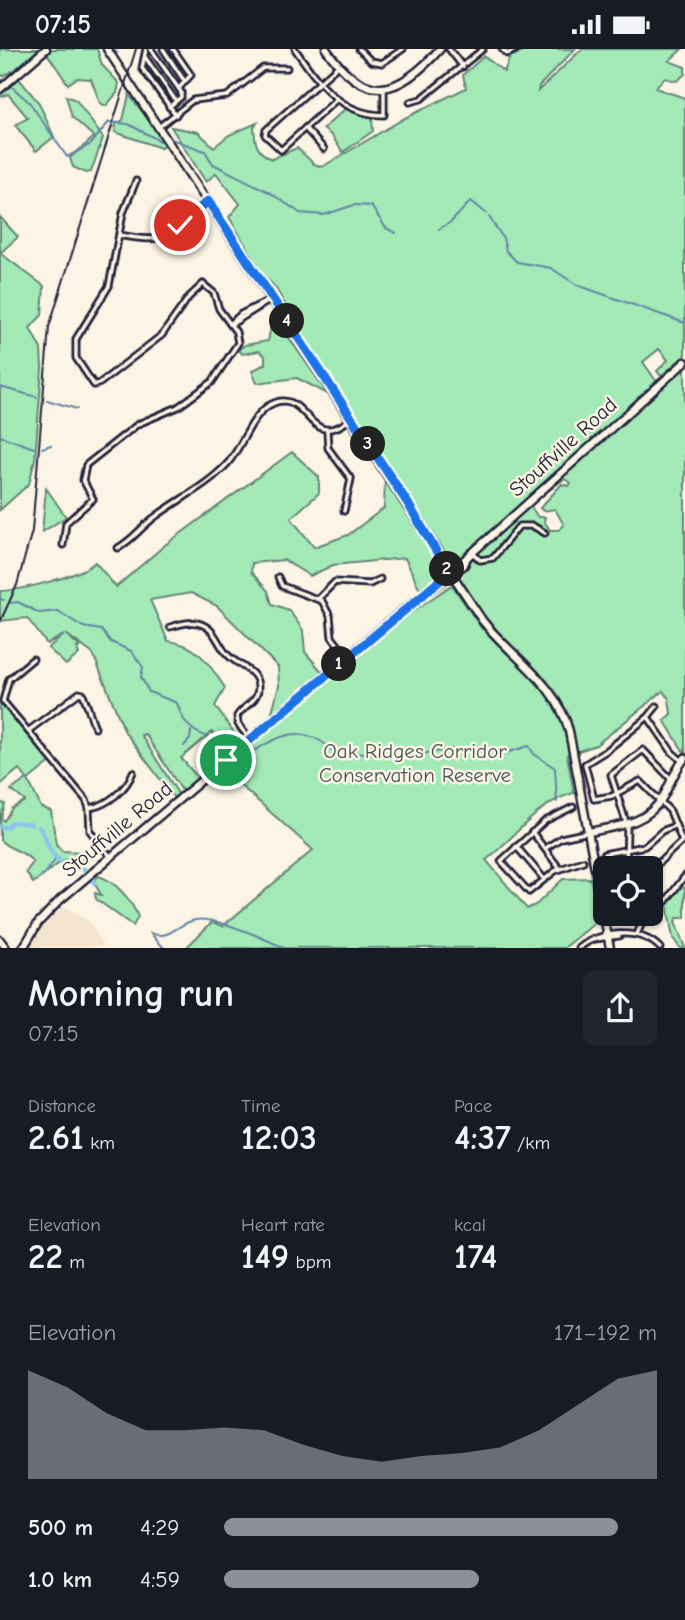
<!DOCTYPE html>
<html lang="en">
<head>
<meta charset="utf-8">
<style>
	body { margin:0; font-family:"Comic Neue",sans-serif; background:#20242c; color:#f1f3f6; height:100vh; display:flex; flex-direction:column; font-size:26px; white-space:nowrap }
	* { box-sizing:border-box; margin:0 }
	p { font-size:23px; color:#9ea1a6 }
	.icon { flex:none; width:38px; height:38px; fill:none; stroke:currentColor; stroke-width:2; stroke-linecap:round; stroke-linejoin:round }
	.map { position:relative; height:899px; overflow:hidden }
	.side { display:flex; flex-direction:column; background:#171b24; flex:1 }
	.side>* { flex:none }
	.controls { position:absolute; left:593px; top:807px; display:grid; gap:14px }
	.controls a { display:grid; place-items:center; width:70px; height:70px; border-radius:10px; background:#171b24; box-shadow:0 2px 5px #0004; font-size:35px }
	.pin { position:absolute; display:grid; place-items:center; width:60px; height:60px; color:#fff; margin:-30px; border:4px solid #fff; border-radius:50%; box-shadow:0 2px 7px #0007 }
	.km { position:absolute; width:35px; height:35px; margin:-18px; border-radius:50%; background:#222; color:#fff; font-size:19px; line-height:35px; text-align:center }
	.round { display:grid; place-items:center; flex:none; width:74px; height:74px; border-radius:10px; background:#20242c }
	.headline { display:flex; align-items:center; justify-content:space-between; height:119px; padding:0 28px }
	h1 { font-size:38px; font-weight:800; line-height:52px }
	.figures { display:grid; grid-template-columns:repeat(3,1fr); gap:10px; height:119px; padding:7px 28px }
	.figures div { display:grid; align-content:center }
	.figures b { font-size:35px; font-weight:800 }
	.figures small { font-size:19px; font-weight:400 }
	.figures p { font-size:19px }
	.chart { height:196px; padding:14px 28px }
	.chart p { display:flex; justify-content:space-between }
	.chart svg { width:100%; height:126px; margin-top:7px; fill:#8c9099; opacity:.7 }
	ul { padding:0 28px; list-style:none; font-size:23px }
	li { display:grid; grid-template-columns:112px 84px 1fr; align-items:center; height:52px }
	li i { height:18px; border-radius:9px; background:#8c9099 }
	.status { display:flex; justify-content:space-between; align-items:center; height:49px; padding:0 35px; background:#171b24; direction:ltr }
	.status svg { height:19px; fill:currentColor }
	.map>svg:first-child { display:block }
	.built { fill:#f5e4cd }
	.green { fill:#a4eab7; stroke:#638679; stroke-width:2 }
	.lines { fill:none; stroke-linecap:round; stroke-linejoin:round }
	.stream { stroke:#6284a5; stroke-width:2 }
	.river { stroke:#8dc5ec; stroke-width:4.5 }
	.street-casing { stroke:#22223b; stroke-width:9 }
	.secondary-casing { stroke:#22223b; stroke-width:11 }
	.street { stroke:#fcf5e5; stroke-width:3.5 }
	.secondary { stroke:#fcf5e5; stroke-width:6 }
	.rail { stroke:#22223b; stroke-width:2 }
	.route-casing { stroke:#fff; stroke-width:14 }
	.route { stroke:#1a73e8; stroke-width:9 }
	.labels { text-anchor:middle; dominant-baseline:central; stroke-width:5; stroke-linejoin:round; paint-order:stroke }
	.street-label { font-size:21px; fill:#22223b; stroke:#fcf5e5 }
	.park-label { font-size:21px; fill:#42545a; stroke:#fcf5e5 }
</style>
</head>
<body>
<div class="status"><b>07:15</b><svg viewBox="0 0 49 12"><path d="M0 12V9h3v3zM5 12V6h3v6zM10 12V3h3v9zM15 12V0h3v12zM26 1h20v11H26zM47 4h2v5h-2z"/></svg></div>
<div class="map">
<svg width="685" height="899" viewBox="0 0 685 899">
	<rect width="100%" height="100%" fill="#fcf5e5"/>
	<filter id="ink" filterUnits="userSpaceOnUse"><feTurbulence type="fractalNoise" baseFrequency=".0143" numOctaves="2"/><feDisplacementMap in="SourceGraphic" scale="14" xChannelSelector="R" yChannelSelector="G"/><feConvolveMatrix kernelMatrix="1 2 1 2 8 2 1 2 1" color-interpolation-filters="sRGB"/></filter>
	<g filter="url(#ink)">
		<path class="built" d="M 65,858 L 89,873 L 104,897 L 28,899 L 47,869 Z"/>
		<g class="green">
			<path d="M 0,0 L 40,0 L 18,19 L 3,27 L 0,26 Z"/>
			<path d="M 50,0 L 97,0 L 102,16 L 119,34 L 117,44 L 106,57 L 100,54 L 91,30 L 77,29 L 68,35 L 46,3 Z"/>
			<path d="M 530,0 L 575,0 L 539,37 L 538,42 L 582,0 L 682,0 L 669,12 L 685,18 L 685,25 L 677,32 L 664,29 L 655,39 L 685,49 L 685,306 L 661,327 L 657,322 L 668,311 L 659,300 L 643,313 L 657,333 L 453,515 L 283,260 L 286,257 L 275,238 L 263,226 L 229,168 L 240,155 L 216,124 L 206,133 L 171,78 L 198,83 L 214,98 L 229,86 L 257,74 L 254,78 C 255,95 256,103 272,110 L 297,99 L 314,115 L 322,118 L 405,69 L 466,39 L 463,26 L 484,7 L 504,23 L 510,8 Z"/>
			<path d="M 15,25 L 39,54 L 54,88 L 36,102 L 15,76 L 28,69 L 8,45 L 0,48 L 0,33 Z"/>
			<path d="M 129,46 L 167,94 L 161,99 L 115,83 L 116,75 L 123,71 Z"/>
			<path d="M 66,47 L 76,51 L 103,89 L 91,123 L 86,124 L 73,118 L 70,109 L 94,88 L 72,68 Z"/>
			<path d="M 345,60 L 372,69 L 373,82 L 343,103 L 331,86 L 323,80 Z"/>
			<path d="M 0,168 L 18,188 L 0,204 L 44,237 L 42,266 L 30,279 L 41,300 L 42,319 L 35,410 L 29,435 L 0,461 Z"/>
			<path d="M 277,272 L 328,345 L 297,329 L 257,334 L 252,322 L 265,315 L 265,307 L 259,302 L 242,305 L 239,300 L 245,296 L 268,292 L 271,277 Z"/>
			<path d="M 685,319 L 685,705 L 664,671 L 671,665 L 669,650 L 663,642 L 596,696 L 567,706 L 574,744 C 539,752 514,790 486,811 L 527,860 L 537,855 L 563,830 L 590,829 L 600,870 L 564,899 L 186,899 L 212,873 L 223,877 L 313,801 L 222,720 L 404,568 L 452,536 L 482,580 L 489,575 L 459,527 L 460,522 L 529,455 L 538,468 L 545,468 L 544,472 L 550,481 L 559,481 L 564,476 L 555,460 L 543,462 L 540,459 L 562,435 L 569,437 L 571,434 L 564,430 L 548,442 L 547,439 Z"/>
			<path d="M 292,403 L 319,428 L 319,444 L 291,469 L 314,498 L 348,486 L 384,459 L 385,429 L 439,516 L 440,527 L 421,543 L 405,509 L 333,516 L 310,527 L 284,511 L 252,514 L 251,523 L 268,542 L 272,555 L 289,561 L 303,581 L 305,603 L 324,625 L 270,670 L 279,637 L 278,618 L 217,557 L 191,544 L 150,551 L 168,592 C 198,595 210,616 225,639 L 215,657 L 242,695 L 230,704 L 212,683 L 181,709 L 199,730 L 183,743 L 145,685 L 141,686 L 179,746 L 174,749 L 125,683 L 93,605 L 66,585 L 80,598 L 77,599 L 79,605 L 66,616 L 48,599 L 64,586 L 47,595 L 27,569 L 0,572 L 0,542 C 19,542 84,526 95,513 L 116,538 L 165,496 Z"/>
			<path d="M 46,439 L 66,468 L 42,483 Z"/>
			<path d="M 0,651 L 5,653 L 53,711 L 28,731 L 41,758 L 51,762 L 56,795 L 62,802 L 82,803 L 84,815 L 69,810 L 62,812 L 33,834 L 26,823 L 33,813 C 23,800 10,802 0,791 L 0,753 L 5,755 L 1,769 L 4,772 L 12,759 L 25,752 L 11,741 L 27,730 L 19,720 L 0,736 Z"/>
			<path d="M 98,827 C 115,831 132,852 138,868 L 133,877 L 96,850 L 95,844 L 101,846 L 94,833 Z"/>
			<path d="M 682,836 L 685,840 L 685,869 L 677,869 L 675,873 L 685,899 L 680,899 L 673,889 L 667,856 Z"/>
		</g>
		<g class="lines">
			<g class="stream">
				<path d="M 113,0 L 117,4"/>
				<path d="M 0,32 L 6,32"/>
				<path d="M 11,37 L 30,54 L 67,108 L 91,95 L 109,73 L 128,75 L 166,95"/>
				<path d="M 174,91 L 205,102 L 213,115 L 269,143 L 300,164 L 324,166 L 354,156 L 371,157 L 386,179 L 396,184"/>
				<path d="M 489,168 L 503,189 L 506,202 L 517,213 L 551,219 L 577,236 L 685,274"/>
				<path d="M 439,180 L 451,173 L 471,152 L 487,165"/>
				<path d="M 0,338 L 37,348"/>
				<path d="M 47,351 L 77,360"/>
				<path d="M 0,387 L 34,399"/>
				<path d="M 42,399 L 51,396"/>
				<path d="M 0,550 L 4,551"/>
				<path d="M 11,554 L 18,553 L 39,564 L 58,562 L 83,578 L 101,581 L 111,593 L 131,602 L 143,618 L 141,628 L 149,643 L 177,654 C 187,689 206,686 237,697"/>
				<path d="M 184,697 L 190,690 L 191,682"/>
				<path d="M 243,699 L 256,701 C 290,679 312,678 340,709 L 366,703 L 399,708 L 455,700 L 506,704 L 529,697 L 534,705 L 555,719 L 557,753"/>
				<path d="M 42,828 L 56,810"/>
				<path d="M 150,884 C 170,892 178,874 195,871 C 215,867 265,890 284,899"/>
				<path d="M 153,887 L 164,899"/>
			</g>
			<g class="river">
				<path d="M 0,778 L 7,778 L 12,773 L 31,775"/>
				<path d="M 39,778 C 47,787 47,801 56,809 C 65,819 77,814 87,822"/>
				<path d="M 94,829 L 94,834"/>
			</g>
			<defs>
				<g id="street">
					<path d="M 146,0 L 142,19 L 176,66"/>
					<path d="M 151,0 L 181,43 L 181,48 L 169,58"/>
					<path d="M 163,0 L 185,33"/>
					<path d="M 173,0 L 191,26 L 179,39"/>
					<path d="M 295,0 C 318,33 340,66 384,66 L 384,40"/>
					<path d="M 359,0 L 371,12 L 382,14 L 403,0"/>
					<path d="M 449,0 L 463,18"/>
					<path d="M 502,0 L 507,5 L 517,0"/>
					<path d="M 145,8 L 176,52"/>
					<path d="M 336,51 L 281,101 L 265,86 L 266,81 L 339,16"/>
					<path d="M 410,53 L 421,50 L 483,0"/>
					<path d="M 160,77 L 193,51 L 227,47 L 263,19 L 287,19"/>
					<path d="M 305,79 L 324,100"/>
					<path d="M 119,186 C 174,197 167,184 207,153"/>
					<path d="M 230,275 L 241,265 L 269,251"/>
					<path d="M 232,275 L 272,250"/>
					<path d="M 327,382 L 328,399 L 351,430 L 344,462"/>
					<path d="M 63,496 L 66,474 L 93,450 L 83,431 L 86,416 L 138,375 L 178,358 L 212,333 L 238,294 L 236,283 L 219,260 L 214,244 L 203,235 L 189,248 L 162,286 L 100,334 L 94,336 L 76,309 L 76,290 L 109,237 L 123,164 L 136,132"/>
					<path d="M 118,499 C 134,490 141,478 155,468 C 179,450 207,437 228,414 C 242,398 250,369 268,357 C 308,333 306,405 349,371"/>
					<path d="M 473,504 L 480,511 L 493,509 L 519,477 L 533,477 L 545,484"/>
					<path d="M 278,528 L 282,537 L 322,552 L 330,567 L 332,588 L 347,607"/>
					<path d="M 319,549 L 335,533 L 370,535 L 380,530"/>
					<path d="M 170,578 C 178,576 189,572 197,574 C 215,578 216,592 226,604 C 235,616 258,620 258,638 C 259,652 243,657 237,667 L 238,675 L 250,691"/>
					<path d="M 33,610 L 9,630 L 3,652 L 86,751 L 89,759 L 90,782 L 110,807"/>
					<path d="M 648,668 L 672,703 L 682,712"/>
					<path d="M 28,682 L 79,644 L 83,645 L 95,679"/>
					<path d="M 573,758 L 545,772 L 501,812 L 529,843 L 555,822 L 583,812"/>
					<path d="M 89,759 C 107,757 127,740 133,723"/>
					<path d="M 532,783 L 560,820"/>
					<path d="M 516,797 L 544,830"/>
					<path d="M 546,799 L 561,789 L 589,783"/>
					<path d="M 626,819 L 627,776 L 611,726 L 643,701 L 671,730"/>
					<path d="M 651,821 L 682,792 L 670,762 L 640,732 L 612,747 L 594,750 L 585,715 L 606,702 L 648,668 L 657,657"/>
					<path d="M 606,822 L 604,805 L 645,797 L 662,782 L 674,777"/>
					<path d="M 638,864 L 643,872"/>
					<path d="M 637,885 L 643,872 L 666,852 L 685,827"/>
					<path d="M 594,890 L 619,887"/>
					<path d="M 579,899 C 600,882 640,878 660,899"/>
				</g>
				<g id="secondary">
					<path d="M 107,0 L 482,571 C 510,607 557,634 569,682 L 610,899"/>
					<path d="M 326,0 C 366,57 398,47 440,0"/>
					<path d="M 0,40 L 46,0"/>
					<path d="M 462,513 L 685,313"/>
					<path d="M 589,783 C 617,777 646,776 663,748 C 670,735 675,721 685,709"/>
					<path d="M 0,891 L 6,899"/>
					<path d="M 23,899 L 38,874 L 60,851 L 403,561 L 464,516 L 466,511"/>
				</g>
			</defs>
			<use href="#street" class="street-casing"/>
			<use href="#secondary" class="secondary-casing"/>
			<use href="#street" class="street"/>
			<use href="#secondary" class="secondary"/>
			<path class="rail" d="M 0,573 L 17,536 L 32,482 L 49,278 L 136,0"/>
		</g>
	</g>
	<g class="lines" filter="url(#ink)">
		<defs>
			<path id="route" d="M 180,176 L 208,152 L 407,453 L 449,524 L 226,711"/>
		</defs>
		<use href="#route" class="route-casing"/>
		<use href="#route" class="route"/>
	</g>
	<g class="labels">
		<g class="street-label">
			<text transform="translate(563 398) rotate(-42)">Stouffville Road</text>
			<text transform="translate(117 780) rotate(-40)">Stouffville Road</text>
		</g>
		<g class="park-label">
			<text x="415" y="702">Oak Ridges Corridor<tspan x="415" dy="24">Conservation Reserve</tspan></text>
		</g>
	</g>
</svg>
<div class="controls">
<a><svg class="icon" aria-label="locate" viewBox="0 0 24 24"><circle cx="12" cy="12" r="6"/><path d="M12 2v4M12 18v4M2 12h4M18 12h4"/></svg></a>
</div>
<div class="pin" style="left:226px;top:711px;background:#1e9e55"><svg class="icon" aria-label="arrive" viewBox="0 0 24 24"><path d="M6 21V4h12l-3 4 3 4H6"/></svg></div>
<div class="pin" style="left:180px;top:176px;background:#d93025"><svg class="icon" aria-label="check" viewBox="0 0 24 24"><path d="M5 12l5 5 9-10"/></svg></div>
<b class="km" style="left:339px;top:615px">1</b>
<b class="km" style="left:447px;top:520px">2</b>
<b class="km" style="left:368px;top:395px">3</b>
<b class="km" style="left:287px;top:272px">4</b>
</div>
<section class="side">
<div class="headline"><div><h1>Morning run</h1><p>07:15</p></div><a class="round"><svg class="icon" aria-label="share" viewBox="0 0 24 24"><path d="M12 15V3M7 8l5-5 5 5M5 13v7h14v-7"/></svg></a></div>
<div class="figures">
<div><p>Distance</p><b>2.61<small> km</small></b></div>
<div><p>Time</p><b>12:03</b></div>
<div><p>Pace</p><b>4:37<small> /km</small></b></div>
</div>
<div class="figures">
<div><p>Elevation</p><b>22<small> m</small></b></div>
<div><p>Heart rate</p><b>149<small> bpm</small></b></div>
<div><p>kcal</p><b>174</b></div>
</div>
<div class="chart"><p><span>Elevation</span>171–192 m</p>
<svg viewBox="0 0 160 44" preserveAspectRatio="none"><path d="M0 44V6L10 12L20 21L30 27L40 27L50 26L60 27L70 32L80 36L90 38L100 36L110 35L120 33L130 27L140 18L150 9L160 6V44z"/></svg>
</div>
<ul>
<li><b>500 m</b>4:29<i style="width:91%"></i></li>
<li><b>1.0 km</b>4:59<i style="width:59%"></i></li>
</ul>
</section>
</body>
</html>
